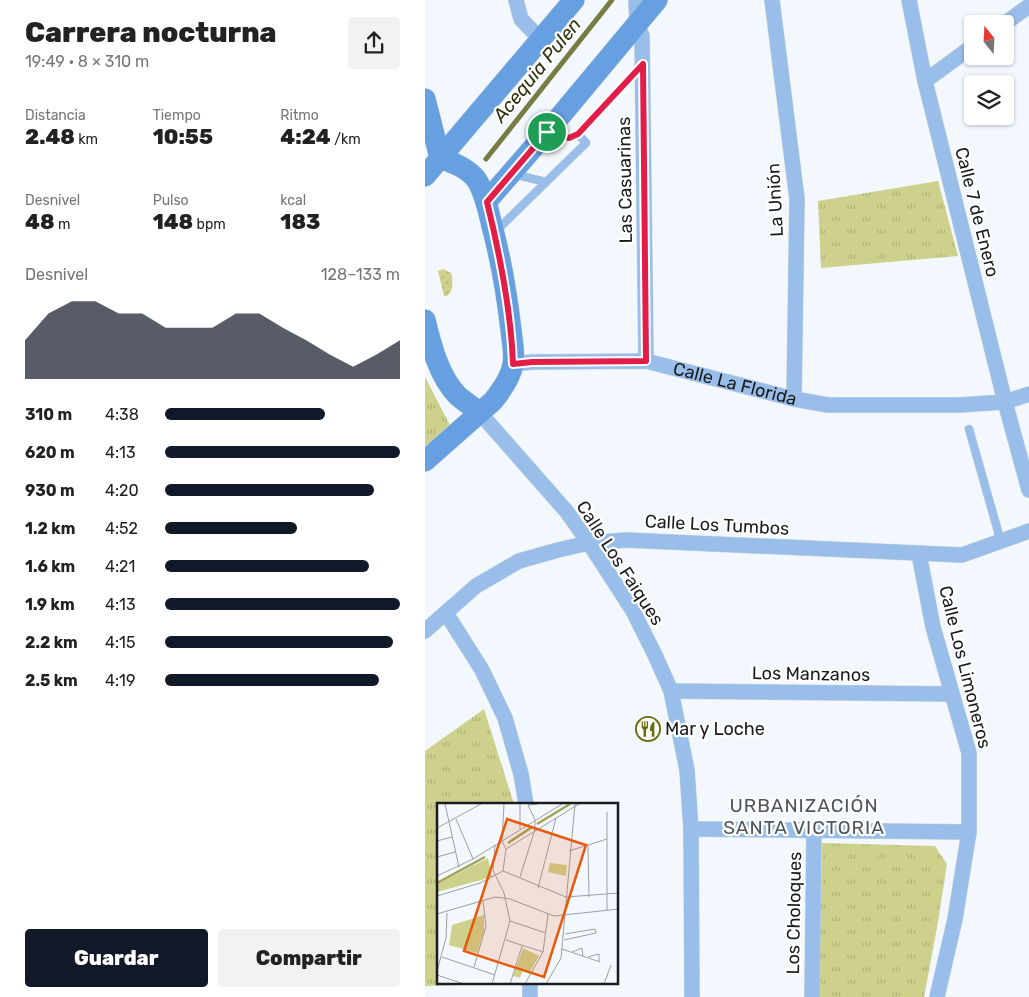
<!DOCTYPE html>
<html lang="es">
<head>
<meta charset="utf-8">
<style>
	body { margin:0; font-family:Rubik,sans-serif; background:#f2f2f2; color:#222; height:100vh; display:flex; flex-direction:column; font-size:19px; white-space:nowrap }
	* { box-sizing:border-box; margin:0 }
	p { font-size:16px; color:#767676 }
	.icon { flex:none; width:28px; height:28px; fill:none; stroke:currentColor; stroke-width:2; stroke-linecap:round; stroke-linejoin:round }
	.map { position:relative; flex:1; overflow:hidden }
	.sheet { display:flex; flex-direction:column; background:#fff; width:425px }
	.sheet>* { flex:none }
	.needle { width:32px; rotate:342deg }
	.fabs { position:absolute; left:539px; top:15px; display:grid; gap:10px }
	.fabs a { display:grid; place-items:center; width:50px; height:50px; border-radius:5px; background:#fff; box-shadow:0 1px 4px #0004; font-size:25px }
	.pin { position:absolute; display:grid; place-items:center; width:42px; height:42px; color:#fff; margin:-21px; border:2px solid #fff; border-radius:50%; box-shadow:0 1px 5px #0007 }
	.round { display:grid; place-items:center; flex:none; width:52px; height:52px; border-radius:5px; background:#f2f2f2 }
	.head { display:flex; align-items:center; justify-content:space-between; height:85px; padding:0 25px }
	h1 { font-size:28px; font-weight:800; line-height:38px }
	.stats { display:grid; grid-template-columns:repeat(3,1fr); gap:8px; height:85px; padding:5px 25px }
	.stats div { display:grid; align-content:center }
	.stats b { font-size:21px; font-weight:800 }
	.stats small { font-size:14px; font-weight:400 }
	.stats p { font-size:14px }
	.chart { height:140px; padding:10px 25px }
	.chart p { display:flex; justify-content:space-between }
	.chart svg { width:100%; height:90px; margin-top:5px; fill:#111827; opacity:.7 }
	.action { display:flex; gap:10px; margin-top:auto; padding:10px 25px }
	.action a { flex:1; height:58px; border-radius:5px; background:#111827; color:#fff; font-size:20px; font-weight:800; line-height:58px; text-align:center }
	.action a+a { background:#f2f2f2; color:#222 }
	ul { padding:0 25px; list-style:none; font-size:16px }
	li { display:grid; grid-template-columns:80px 60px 1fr; align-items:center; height:38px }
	li i { height:12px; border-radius:6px; background:#111827 }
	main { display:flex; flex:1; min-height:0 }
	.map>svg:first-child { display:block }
	.grass { fill:url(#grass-dots) }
	.park { fill:url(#park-tufts) }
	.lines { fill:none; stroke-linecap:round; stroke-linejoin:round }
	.stream { stroke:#787b42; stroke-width:5 }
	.lane-casing { stroke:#cfd5da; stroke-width:9 }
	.street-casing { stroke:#cfd5da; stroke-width:16 }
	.secondary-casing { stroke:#cfd5da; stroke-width:22 }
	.lane { stroke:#98bee9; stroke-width:8 }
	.street { stroke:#98bee9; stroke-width:15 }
	.secondary { stroke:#67a0e0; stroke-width:21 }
	.route-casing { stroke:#fff; stroke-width:10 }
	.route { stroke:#e11d48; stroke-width:6 }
	.labels { text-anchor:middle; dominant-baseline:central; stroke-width:4.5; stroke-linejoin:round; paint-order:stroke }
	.street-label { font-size:18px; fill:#191b1d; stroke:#fff }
	.poi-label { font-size:18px; fill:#191b1d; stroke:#fff; text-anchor:start }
	.water-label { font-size:19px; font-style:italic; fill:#30310d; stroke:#fff }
	.neighbourhood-label { font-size:19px; letter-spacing:1px; fill:#50555a; stroke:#fff }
	.inset-river { fill:none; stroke:#a1a452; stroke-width:2.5 }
	.inset-road { fill:none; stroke:#9ba0a4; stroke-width:1 }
	.view { fill:#e8590c; fill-opacity:0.15; stroke:#e8590c; stroke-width:2.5 }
	.inset-edge { fill:none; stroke:#191b1d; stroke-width:2.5 }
</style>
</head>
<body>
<main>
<section class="sheet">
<div class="head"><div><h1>Carrera nocturna</h1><p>19:49 · 8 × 310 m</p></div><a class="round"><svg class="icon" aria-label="share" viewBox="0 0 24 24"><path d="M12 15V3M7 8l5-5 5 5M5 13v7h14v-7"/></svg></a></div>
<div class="stats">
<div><p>Distancia</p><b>2.48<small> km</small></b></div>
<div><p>Tiempo</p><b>10:55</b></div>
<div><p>Ritmo</p><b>4:24<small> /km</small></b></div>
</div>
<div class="stats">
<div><p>Desnivel</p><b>48<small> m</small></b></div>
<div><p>Pulso</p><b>148<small> bpm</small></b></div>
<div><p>kcal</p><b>183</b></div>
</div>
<div class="chart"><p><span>Desnivel</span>128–133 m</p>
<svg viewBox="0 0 160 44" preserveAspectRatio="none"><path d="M0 44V25L10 12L20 6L30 6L40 12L50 12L60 19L70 19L80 19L90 12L100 12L110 19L120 25L130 32L140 38L150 32L160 25V44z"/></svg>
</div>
<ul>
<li><b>310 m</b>4:38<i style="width:68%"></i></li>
<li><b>620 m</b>4:13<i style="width:100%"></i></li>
<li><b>930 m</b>4:20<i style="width:89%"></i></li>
<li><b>1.2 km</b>4:52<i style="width:56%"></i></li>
<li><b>1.6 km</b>4:21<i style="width:87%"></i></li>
<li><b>1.9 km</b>4:13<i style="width:100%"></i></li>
<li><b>2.2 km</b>4:15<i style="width:97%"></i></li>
<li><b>2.5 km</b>4:19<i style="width:91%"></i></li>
</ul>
<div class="action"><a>Guardar</a><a>Compartir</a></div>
</section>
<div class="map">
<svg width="604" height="997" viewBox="0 0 604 997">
	<defs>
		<pattern id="grass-dots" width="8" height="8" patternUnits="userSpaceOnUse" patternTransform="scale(1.25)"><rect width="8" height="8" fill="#ced18c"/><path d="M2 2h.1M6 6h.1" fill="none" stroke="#b0b378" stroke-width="1.8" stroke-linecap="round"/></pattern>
		<pattern id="park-tufts" width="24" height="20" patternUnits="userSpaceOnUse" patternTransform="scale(1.25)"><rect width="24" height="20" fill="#ced18c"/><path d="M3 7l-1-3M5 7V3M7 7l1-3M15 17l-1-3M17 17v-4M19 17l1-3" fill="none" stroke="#b0b378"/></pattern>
	</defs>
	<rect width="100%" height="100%" fill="#f2f8fe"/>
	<path class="grass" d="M 18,269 L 26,273 C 28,281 29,290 22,296 L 19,296 L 13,271 Z"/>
	<g class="park">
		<path d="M 513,181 L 533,256 L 396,268 L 393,201 Z"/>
		<path d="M 0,377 L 26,427 L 0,446 Z"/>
		<path d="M 59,709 L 89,804 L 14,804 L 14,983 L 96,983 L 0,986 L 0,751 Z"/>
		<path d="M 397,843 L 510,846 L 522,864 L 513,922 L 499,997 L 394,997 Z"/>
	</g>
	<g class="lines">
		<path class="stream" d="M 61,159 L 187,0"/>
		<defs>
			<g id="lane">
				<path d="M 124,133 L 144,138 L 153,134 L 216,66"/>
				<path d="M 88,174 L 121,182"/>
				<path d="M 70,232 L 161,143 L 153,134"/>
				<path d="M 544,429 L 576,542"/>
			</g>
			<g id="street">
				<path d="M 91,0 L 96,19 L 116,40"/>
				<path d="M 211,0 L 212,23 L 217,36 L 221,361"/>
				<path d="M 347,0 L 372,199 L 369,399"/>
				<path d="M 484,0 L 500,81 L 580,402 L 604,490"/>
				<path d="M 579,24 L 604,6"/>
				<path d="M 500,81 L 548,46"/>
				<path id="s1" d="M 89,364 L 107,362 L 221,361 L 369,399 L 403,405 L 534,405 L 580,402 L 604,394"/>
				<path d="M 55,413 L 142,512 L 164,543 L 208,611 L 230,655 L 246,691 L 262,770 L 266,829 L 267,997"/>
				<path d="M 494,554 L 508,627 L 544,753 L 544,832 L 530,919 L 512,997"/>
				<path d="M 21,613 L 57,670 L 80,718 L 96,774 L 101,804"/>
				<path d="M 0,631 L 51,586 L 94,561 L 133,550 L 164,543 L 201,540 L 537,555 L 604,531"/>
				<path d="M 246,691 L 526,694"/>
				<path d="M 266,829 L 544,832"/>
				<path d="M 105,983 L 105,997"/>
				<path d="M 387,997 L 389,830"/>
			</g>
			<g id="secondary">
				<path d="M 0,99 L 15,158"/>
				<path d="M 0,176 L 149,0"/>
				<path d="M 61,202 L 122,132 L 232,0"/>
				<path d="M 0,320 C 6,345 14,377 33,396 C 40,402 48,407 55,413"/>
				<path d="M 0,461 L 68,401 C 76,391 86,377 88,364 C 90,355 87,340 86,330 C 82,295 76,260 67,226 C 63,210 60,192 51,179 C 42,168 29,163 15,158"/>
			</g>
		</defs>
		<use href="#lane" class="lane-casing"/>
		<use href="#street" class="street-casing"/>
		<use href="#secondary" class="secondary-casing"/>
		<use href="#lane" class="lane"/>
		<use href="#street" class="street"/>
		<use href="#secondary" class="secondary"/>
	</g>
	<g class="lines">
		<defs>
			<path id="route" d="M 218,64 L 221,361 L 107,362 L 88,364 C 86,309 75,255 62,202 L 122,132 L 144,138 L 153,134 Z"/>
		</defs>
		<use href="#route" class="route-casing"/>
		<use href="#route" class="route"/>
	</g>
	<defs>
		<symbol id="restaurant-ring" viewBox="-11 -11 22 22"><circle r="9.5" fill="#fff" stroke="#6b6c0d" stroke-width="1.5"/><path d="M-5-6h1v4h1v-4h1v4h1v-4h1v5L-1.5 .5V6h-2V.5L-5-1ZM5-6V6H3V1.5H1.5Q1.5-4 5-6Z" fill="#6b6c0d"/></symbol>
	</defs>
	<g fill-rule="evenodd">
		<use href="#restaurant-ring" x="209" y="715" width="28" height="28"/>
	</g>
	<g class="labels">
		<g class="street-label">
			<text transform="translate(200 180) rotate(-91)">Las Casuarinas</text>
			<text transform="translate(350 200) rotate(-93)">La Unión</text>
			<text transform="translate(552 212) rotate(76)">Calle 7 de Enero</text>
			<text stroke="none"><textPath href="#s1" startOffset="224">Calle La Florida</textPath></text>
			<text transform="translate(292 525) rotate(3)">Calle Los Tumbos</text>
			<text transform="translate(195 563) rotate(57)">Calle Los Faiques</text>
			<text transform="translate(540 667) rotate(76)">Calle Los Limoneros</text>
			<text transform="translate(386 674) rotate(1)">Los Manzanos</text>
			<text transform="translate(369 913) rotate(-89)">Los Choloques</text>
		</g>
		<g class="poi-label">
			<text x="240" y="729">Mar y Loche</text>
		</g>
		<g class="water-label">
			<text transform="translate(112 70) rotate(-51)">Acequia Pulen</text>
		</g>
		<g class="neighbourhood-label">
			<text x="379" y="805">URBANIZACIÓN<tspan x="379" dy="22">SANTA VICTORIA</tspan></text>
		</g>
	</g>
	<g transform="translate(12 803)">
		<rect width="181" height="181" fill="#f2f8fe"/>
		<path d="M 51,55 L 55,74 L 0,89 L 0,81 ZM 113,60 L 130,62 L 129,73 L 111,69 ZM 47,112 L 47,129 L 40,150 L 12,142 L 15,122 ZM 86,145 L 102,153 L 93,169 L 86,167 L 83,175 L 76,173 Z" fill="#ced18c"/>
		<path class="inset-river" d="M 100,21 L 133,1M 71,40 L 95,24M 0,80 L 48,54"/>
		<path class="inset-road" d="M 8,1 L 22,64M 83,1 L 83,26M 170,9 L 170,107M 19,16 L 36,56M 0,25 L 44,1M 0,38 L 15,34M 151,42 L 152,94M 69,46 L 142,1M 132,48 L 170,36M 0,54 L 18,49M 66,68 L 129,94 L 182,90M 66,68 L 69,46 L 65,38 L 67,1M 0,73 L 36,56 L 125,1M 83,74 L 98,26 L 98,17 L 91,2 L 101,1M 101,85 L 119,15M 0,93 L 43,80 L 66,68M 0,111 L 58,94 L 73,96 L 117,113 L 182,106M 73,118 L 109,130M 69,137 L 106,149M 127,137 L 159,130 L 158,126 L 128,131M 125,146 L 163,159M 135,149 L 145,145 L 146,153M 5,154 L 58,172M 151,154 L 162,151 L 162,158M 37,164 L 49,123 L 46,98M 0,168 L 9,135 L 10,110M 0,172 L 27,181M 55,181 L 73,118 L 67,90 L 56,67 L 58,42M 73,181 L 85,143M 88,181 L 106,149 L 111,111M 109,181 L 124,155 L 138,1M 167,181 L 174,162"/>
		<path class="view" d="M 70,16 L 149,42 L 107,174 L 27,148 Z"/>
		<rect width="181" height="181" class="inset-edge"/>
	</g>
</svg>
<div class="fabs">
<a><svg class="needle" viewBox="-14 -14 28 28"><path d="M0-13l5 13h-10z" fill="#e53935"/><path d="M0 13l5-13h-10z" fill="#767676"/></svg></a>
<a><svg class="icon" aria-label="layers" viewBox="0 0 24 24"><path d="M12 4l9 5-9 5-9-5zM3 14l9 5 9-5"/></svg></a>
</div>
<div class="pin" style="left:122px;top:132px;background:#1e9e55"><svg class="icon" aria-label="arrive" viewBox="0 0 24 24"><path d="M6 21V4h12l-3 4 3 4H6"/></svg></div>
</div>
</main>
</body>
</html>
